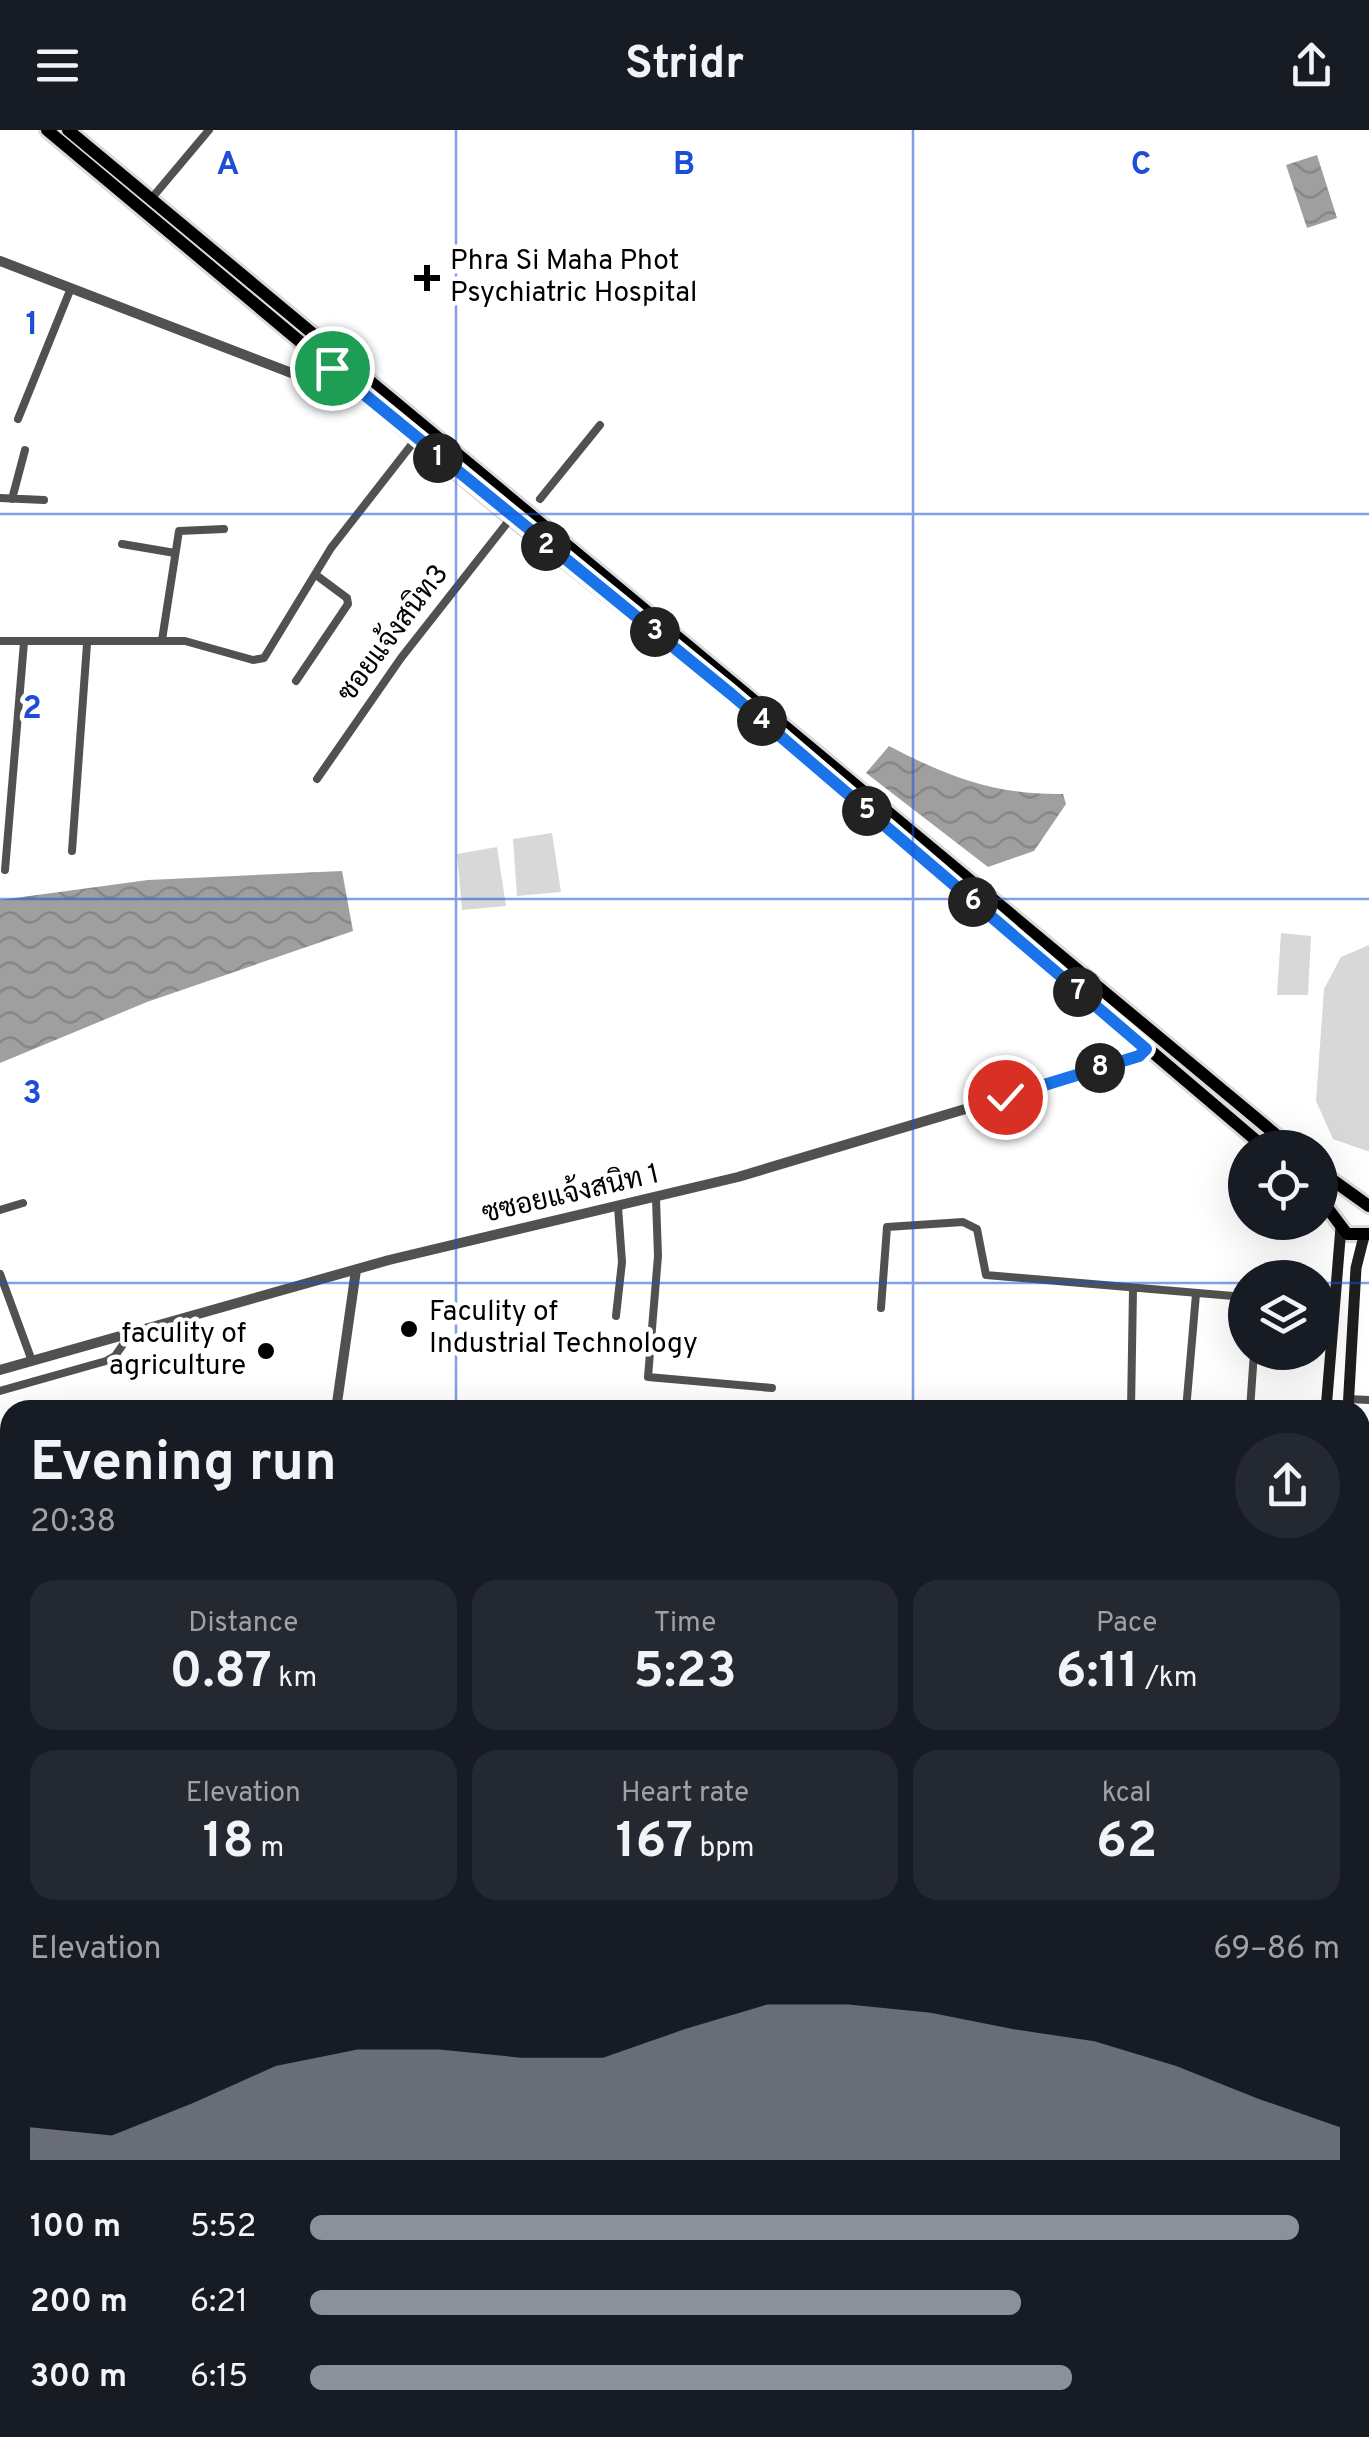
<!DOCTYPE html>
<html lang="en">
<head>
<meta charset="utf-8">
<style>
  body { margin:0; font-family:Overpass,Sarabun,sans-serif; background:#242831; color:#f1f3f6; height:100vh; display:flex; flex-direction:column; font-size:38px; white-space:nowrap }
  * { box-sizing:border-box; margin:0 }
  p { font-size:32px; color:#9ea1a6 }
  .icon { flex:none; width:55px; height:55px; fill:none; stroke:currentColor; stroke-width:2; stroke-linecap:round; stroke-linejoin:round }
  .map { position:relative; flex:1; overflow:hidden }
  .sheet { position:absolute; left:0px; top:1270px; width:1370px; height:1038px; display:flex; flex-direction:column; background:#171b24; border-radius:30px 30px 0 0; box-shadow:0 10px 40px #0002 }
  .sheet>* { flex:none }
  .buttons { position:absolute; left:1228px; top:1000px; display:grid; gap:20px }
  .buttons a { display:grid; place-items:center; width:110px; height:110px; border-radius:50%; background:#171b24; box-shadow:0 10px 40px #0002; font-size:50px }
  .pin { position:absolute; display:grid; place-items:center; width:85px; height:85px; color:#fff; margin:-42px; border:5px solid #fff; border-radius:50%; box-shadow:0 2px 10px #0007 }
  .km { position:absolute; width:50px; height:50px; margin:-25px; border-radius:50%; background:#222; color:#fff; font-size:28px; line-height:50px; text-align:center }
  .round { display:grid; place-items:center; flex:none; width:105px; height:105px; border-radius:52px; background:#242831 }
  .headline { display:flex; align-items:center; justify-content:space-between; height:170px; padding:0 30px }
  h1 { font-size:55px; font-weight:700; line-height:75px }
  .metrics { display:grid; grid-template-columns:repeat(3,1fr); gap:15px; height:170px; padding:10px 30px }
  .metrics div { display:grid; align-content:center; border-radius:25px; background:#242831; text-align:center }
  .metrics b { font-size:50px; font-weight:700 }
  .metrics small { font-size:28px; font-weight:400 }
  .metrics p { font-size:28px }
  .chart { height:280px; padding:20px 30px }
  .chart p { display:flex; justify-content:space-between }
  .chart svg { width:100%; height:180px; margin-top:10px; fill:#8c9099; opacity:.7 }
  ul { padding:0 30px; list-style:none; font-size:32px }
  li { display:grid; grid-template-columns:160px 120px 1fr; align-items:center; height:75px }
  li i { height:25px; border-radius:12px; background:#8c9099 }
  header { display:flex; justify-content:space-between; align-items:center; height:130px; padding:0 30px; background:#171b24; font-size:45px; font-weight:700 }
  .map>svg:first-child { display:block }
  .green { fill:#d8d8d8 }
  .water { fill:url(#water-waves) }
  .lines { fill:none; stroke-linecap:round; stroke-linejoin:round }
  .primary-casing { stroke:#dbdbdb; stroke-width:18 }
  .minor { stroke:#515151; stroke-width:8 }
  .tertiary { stroke:#515151; stroke-width:10 }
  .secondary { stroke:#1e1e1e; stroke-width:11 }
  .primary { stroke:#000; stroke-width:12 }
  .route-casing { stroke:#fff; stroke-width:20 }
  .route { stroke:#1a73e8; stroke-width:12 }
  .grid { fill:none; stroke:#1d4ed8; stroke-width:2.5; stroke-opacity:0.55 }
  .poi-dot { fill:#000; stroke:#fff; stroke-width:4 }
  .labels { text-anchor:middle; dominant-baseline:central; stroke-width:9; stroke-linejoin:round; paint-order:stroke }
  .poi-label { font-size:28px; fill:#000; stroke:#fff; text-anchor:start }
  .street-label { font-size:28px; fill:#000; stroke:#fff }
  .grid-label { font-size:32px; text-anchor:middle; font-weight:bold; fill:#1d4ed8; stroke:#fff; stroke-width:9; stroke-linejoin:round; paint-order:stroke }
</style>
</head>
<body>
<header><svg class="icon" aria-label="menu" viewBox="0 0 24 24"><path d="M4 6h16M4 12h16M4 18h16"/></svg>Stridr<svg class="icon" aria-label="share" viewBox="0 0 24 24"><path d="M12 15V3M7 8l5-5 5 5M5 13v7h14v-7"/></svg></header>
<div class="map">
<svg width="1369" height="2307" viewBox="0 0 1369 2307">
  <defs>
    <pattern id="water-waves" width="16" height="10" patternUnits="userSpaceOnUse" patternTransform="scale(2.5)"><rect width="16" height="10" fill="#9f9f9f"/><path d="M0 5q4-4 8 0t8 0" fill="none" stroke="#878787"/></pattern>
  </defs>
  <rect width="100%" height="100%" fill="#fff"/>
  <path class="green" d="M552,703L561,762L517,766L513,709Z
    M497,717L506,776L462,780L457,724Z
    M1281,803L1311,806L1308,865H1277Z
    M1369,815V1021H1367L1333,1009L1316,971L1324,859L1341,827Z"/>
  <path class="water" d="M1317,25L1337,88L1307,98L1286,35Z
    M889,616C948,647 996,665 1063,664L1066,674L1034,721L988,737L866,643Z
    M342,741L353,801L147,872L0,933V770L148,750Z"/>
  <g class="lines">
    <g class="primary-casing">
      <path id="primary" d="M47,0L511,388L724,558
        M68,0L1292,1018
        M762,590L1265,1018
        M1320,1041L1369,1076
        M1320,1068L1347,1104H1369"/>
    </g>
    <path class="minor" d="M151,69L209,0
      M18,289L71,158
      M0,368L44,370
      M12,369L25,320
      M540,369L600,295
      M122,414L175,423
      M162,510L179,401L224,399
      M0,511H185L253,530L264,528L331,418L416,309
      M296,551L348,474L347,468L316,445
      M317,649L401,528L511,388
      M72,721L87,514
      M5,740L24,512
      M656,1069L658,1126L648,1247L772,1258
      M0,1080L23,1073
      M0,1144L32,1231
      M1320,1171H1332
      M881,1178L887,1097L963,1092L977,1099L986,1145L1245,1167
      M616,1186L622,1132L618,1077
      M0,1261L106,1231L115,1226L131,1203
      M1348,1269L1369,1270
      M1131,1280L1133,1159
      M1186,1280L1196,1164
      M1250,1280L1254,1222
      M1360,1417L1369,1418
      M0,1520V1526
      M0,1824L10,1826
      M1360,1915L1369,1916
      M1360,2225L1369,2226
      M135,2298L136,2307
      M197,2298L198,2307
      M84,2307L112,2298
      M326,2307L331,2298
      M592,2307L595,2298
      M669,2307L671,2298
      M941,2307L943,2298
      M1032,2307L1033,2298"/>
    <path class="tertiary" d="M0,131L328,257L346,250
      M0,1240L389,1130L738,1047L1139,927L1146,919
      M336,1280L356,1140
      M1360,1811L1369,1812
      M1360,2143H1369
      M488,2307L490,2298"/>
    <path class="secondary" d="M1326,1280L1341,1097
      M1348,1280L1356,1138L1364,1106
      M0,2164L10,2166
      M807,2298L864,2307
      M1267,2307L1268,2298"/>
    <use href="#primary" class="primary"/>
  </g>
  <g class="lines">
    <g class="route-casing">
      <path id="route" d="M332,238L731,564L1146,919L1139,926L1005,967"/>
    </g>
    <use href="#route" class="route"/>
  </g>
  <path class="grid" d="M456,0V1280M913,0V1280M0,384H1369M0,769H1369M0,1153H1245M1320,1153H1369M0,1538H10M1360,1538H1369M0,1922H10M1360,1922H1369M456,2298V2307M913,2298V2307"/>
  <g class="poi-dot">
    <path d="M422 133h10v10h10v10h-10v10h-10v-10h-10v-10h10z"/>
    <circle cx="409" cy="1199" r="10"/>
    <circle cx="266" cy="1221" r="10"/>
  </g>
  <g class="labels">
    <g class="poi-label">
      <text x="450" y="132">Phra Si Maha Phot<tspan x="450" dy="32">Psychiatric Hospital</tspan></text>
      <text x="429" y="1183">Faculity of<tspan x="429" dy="32">Industrial Technology</tspan></text>
      <text x="246" y="1205" text-anchor="end">faculity of<tspan x="246" dy="32">agriculture</tspan></text>
    </g>
    <g class="street-label">
      <text transform="translate(394 504) rotate(-53)">ซอยแจ้งสนิท3</text>
      <text transform="translate(571 1065) rotate(-13)">ซซอยแจ้งสนิท 1</text>
    </g>
  </g>
  <g class="grid-label">
    <text x="228" y="44">A</text>
    <text x="684" y="44">B</text>
    <text x="1141" y="44">C</text>
    <text x="32" y="204">1</text>
    <text x="32" y="588">2</text>
    <text x="32" y="973">3</text>
  </g>
</svg>
<div class="buttons">
<a><svg class="icon" aria-label="locate" viewBox="0 0 24 24"><circle cx="12" cy="12" r="6"/><path d="M12 2v4M12 18v4M2 12h4M18 12h4"/></svg></a>
<a><svg class="icon" aria-label="layers" viewBox="0 0 24 24"><path d="M12 4l9 5-9 5-9-5zM3 14l9 5 9-5"/></svg></a>
</div>
<div class="pin" style="left:332px;top:238px;background:#1e9e55"><svg class="icon" aria-label="arrive" viewBox="0 0 24 24"><path d="M6 21V4h12l-3 4 3 4H6"/></svg></div>
<div class="pin" style="left:1005px;top:967px;background:#d93025"><svg class="icon" aria-label="check" viewBox="0 0 24 24"><path d="M5 12l5 5 9-10"/></svg></div>
<b class="km" style="left:438px;top:328px">1</b>
<b class="km" style="left:546px;top:416px">2</b>
<b class="km" style="left:655px;top:502px">3</b>
<b class="km" style="left:762px;top:591px">4</b>
<b class="km" style="left:867px;top:681px">5</b>
<b class="km" style="left:973px;top:772px">6</b>
<b class="km" style="left:1078px;top:862px">7</b>
<b class="km" style="left:1100px;top:938px">8</b>
<section class="sheet">
<div class="headline"><div><h1>Evening run</h1><p>20:38</p></div><a class="round"><svg class="icon" aria-label="share" viewBox="0 0 24 24"><path d="M12 15V3M7 8l5-5 5 5M5 13v7h14v-7"/></svg></a></div>
<div class="metrics">
<div><p>Distance</p><b>0.87<small> km</small></b></div>
<div><p>Time</p><b>5:23</b></div>
<div><p>Pace</p><b>6:11<small> /km</small></b></div>
</div>
<div class="metrics">
<div><p>Elevation</p><b>18<small> m</small></b></div>
<div><p>Heart rate</p><b>167<small> bpm</small></b></div>
<div><p>kcal</p><b>62</b></div>
</div>
<div class="chart"><p><span>Elevation</span>69–86 m</p>
<svg viewBox="0 0 160 44" preserveAspectRatio="none"><path d="M0 44V36L10 38L20 30L30 21L40 17L50 17L60 19L70 19L80 12L90 6L100 6L110 8L120 12L130 15L140 21L150 29L160 36V44z"/></svg>
</div>
<ul>
<li><b>100 m</b>5:52<i style="width:96%"></i></li>
<li><b>200 m</b>6:21<i style="width:69%"></i></li>
<li><b>300 m</b>6:15<i style="width:74%"></i></li>
</ul>
</section>
</div>
</body>
</html>
